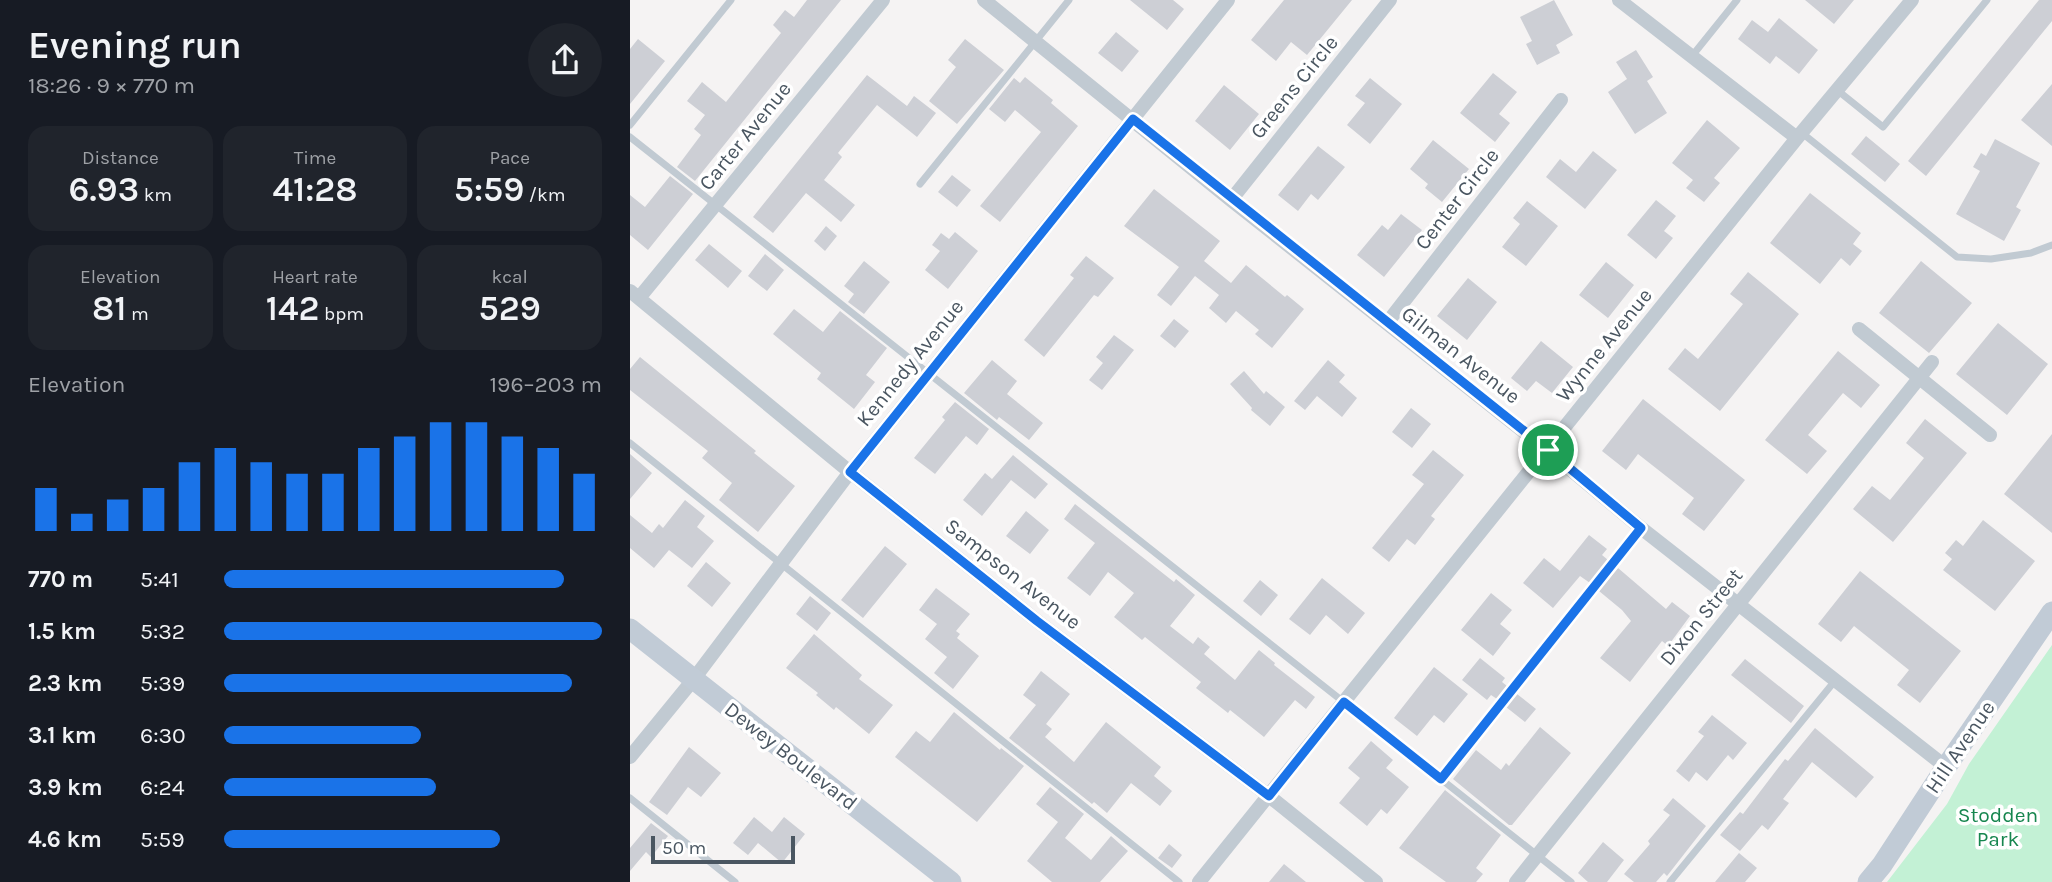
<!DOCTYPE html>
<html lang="en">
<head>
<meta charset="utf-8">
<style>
  body { margin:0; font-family:Karla,sans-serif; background:#20242c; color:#f1f3f6; height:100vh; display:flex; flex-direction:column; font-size:26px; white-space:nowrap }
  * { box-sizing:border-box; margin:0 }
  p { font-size:23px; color:#9ea1a6 }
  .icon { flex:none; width:38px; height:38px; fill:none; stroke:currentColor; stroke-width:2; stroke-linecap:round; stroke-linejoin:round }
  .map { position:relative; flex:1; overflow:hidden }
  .drawer { display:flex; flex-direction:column; background:#171b24; width:630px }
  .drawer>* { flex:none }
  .scale { position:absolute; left:21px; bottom:18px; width:144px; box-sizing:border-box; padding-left:7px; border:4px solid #4a5661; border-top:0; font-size:19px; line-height:24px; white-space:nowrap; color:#4a5661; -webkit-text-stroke:5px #fff; paint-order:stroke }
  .pin { position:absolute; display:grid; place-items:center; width:60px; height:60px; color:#fff; margin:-30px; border:4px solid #fff; border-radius:50%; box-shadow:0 2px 7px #0007 }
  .round { display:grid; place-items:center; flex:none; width:74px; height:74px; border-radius:37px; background:#20242c }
  .headline { display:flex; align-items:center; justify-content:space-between; height:119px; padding:0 28px }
  h1 { font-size:38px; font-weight:600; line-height:52px }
  .figures { display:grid; grid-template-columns:repeat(3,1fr); gap:10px; height:119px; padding:7px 28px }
  .figures div { display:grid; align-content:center; border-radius:18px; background:#20242c; text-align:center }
  .figures b { font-size:35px; font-weight:600 }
  .figures small { font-size:19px; font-weight:400 }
  .figures p { font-size:19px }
  .chart { height:196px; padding:14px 28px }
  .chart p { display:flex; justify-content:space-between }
  .chart svg { width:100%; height:126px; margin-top:7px; stroke:#1a73e8; stroke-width:6 }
  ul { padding:0 28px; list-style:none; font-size:23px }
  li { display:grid; grid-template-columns:112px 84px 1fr; align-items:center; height:52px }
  li i { height:18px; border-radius:9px; background:#1a73e8 }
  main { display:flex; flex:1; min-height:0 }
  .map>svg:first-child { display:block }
  .green { fill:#c3f1d5 }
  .building { fill:#cdcfd5 }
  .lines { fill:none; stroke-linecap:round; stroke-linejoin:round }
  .lane { stroke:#c1cad2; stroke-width:7 }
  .street { stroke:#c1cad2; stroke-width:14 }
  .secondary { stroke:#c1cbd6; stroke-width:21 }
  .route-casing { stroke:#fff; stroke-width:14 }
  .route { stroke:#1a73e8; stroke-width:9 }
  .labels { text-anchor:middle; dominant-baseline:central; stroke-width:7; stroke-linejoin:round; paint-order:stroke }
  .street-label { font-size:21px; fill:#4a5661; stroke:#fff }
  .park-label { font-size:21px; fill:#17864f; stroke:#fff }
</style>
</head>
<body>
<main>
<section class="drawer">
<div class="headline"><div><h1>Evening run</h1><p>18:26 · 9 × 770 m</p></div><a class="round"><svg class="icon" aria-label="share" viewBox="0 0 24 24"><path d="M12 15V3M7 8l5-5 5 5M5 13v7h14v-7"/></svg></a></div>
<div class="figures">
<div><p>Distance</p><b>6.93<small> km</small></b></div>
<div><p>Time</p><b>41:28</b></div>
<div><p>Pace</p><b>5:59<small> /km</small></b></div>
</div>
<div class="figures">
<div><p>Elevation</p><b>81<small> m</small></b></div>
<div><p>Heart rate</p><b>142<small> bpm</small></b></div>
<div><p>kcal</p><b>529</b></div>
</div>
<div class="chart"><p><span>Elevation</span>196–203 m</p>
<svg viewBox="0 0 160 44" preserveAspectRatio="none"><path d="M5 44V29M15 44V38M25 44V33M35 44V29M45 44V20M55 44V15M65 44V20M75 44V24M85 44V24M95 44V15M105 44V11M115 44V6M125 44V6M135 44V11M145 44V15M155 44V24"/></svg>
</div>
<ul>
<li><b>770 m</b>5:41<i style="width:90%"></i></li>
<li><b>1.5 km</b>5:32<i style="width:100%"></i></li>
<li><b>2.3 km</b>5:39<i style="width:92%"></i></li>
<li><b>3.1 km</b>6:30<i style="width:52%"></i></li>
<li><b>3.9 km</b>6:24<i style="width:56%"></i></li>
<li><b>4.6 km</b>5:59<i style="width:73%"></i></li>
</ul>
</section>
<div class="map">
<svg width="1422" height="882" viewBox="0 0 1422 882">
  <rect width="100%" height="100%" fill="#f5f3f3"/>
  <path class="green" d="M1422,645V882H1257L1317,804L1339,764Z"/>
  <path class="building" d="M177,0H211L65,181L47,167L71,135L64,129L75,115L57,101L72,82L96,102L151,33L143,25L155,10L164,17Z
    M500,0H543L554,9L537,30Z
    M654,0H722L677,55L661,42L646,61L621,40Z
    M924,0L943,35L926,45L930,53L907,65L896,44L902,41L890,17Z
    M1175,0H1224L1204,24Z
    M1409,0H1422V21L1296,176L1278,161Z
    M1149,18L1188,50L1169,74L1146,56L1140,64L1108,39L1122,20L1138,32Z
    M486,32L509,51L492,72L468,53Z
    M8,39L35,61L0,104V49Z
    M335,39L374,70L327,124L299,101L326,67L318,60Z
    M1006,50L1023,77L1017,81L1037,113L1005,134L978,92L997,79L986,62Z
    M863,73L887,92L869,114L880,123L865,142L830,113Z
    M237,75L277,106L284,96L306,113L287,137L247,105L208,153L212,157L194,180L225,205L211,222L176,193L143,233L123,217Z
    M395,77L423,100L421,103L448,126L370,222L350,206L411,132L385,110L375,122L359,109L384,78L390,83Z
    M740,78L772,104L740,144L717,125L735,103L725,96Z
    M1422,84V146L1391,120Z
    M594,85L629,114L600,150L565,121Z
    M1077,120L1110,148L1084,178L1090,183L1074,202L1056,188L1063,180L1042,163Z
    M1236,136L1270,164L1255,182L1221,154Z
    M1365,139L1410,163L1386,207L1391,210L1374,241L1326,214L1350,171L1343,167L1351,153L1356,156Z
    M803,140L839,169L812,202L795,188L798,184L780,169Z
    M688,146L715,167L688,200L681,194L668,211L648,195Z
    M963,151L987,170L955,209L916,177L930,159L946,172Z
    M322,175L341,190L327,207L308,192Z
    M40,176L63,194L18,250L0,235V195L15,207Z
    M524,189L590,241L574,261L601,283L616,265L655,297L657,295L674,309L642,348L625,334L629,330L606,311L596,323L579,308L589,295L565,276L541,306L527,295L549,267L494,226Z
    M1180,193L1231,233L1223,244L1232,251L1220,266L1211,258L1190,284L1140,243Z
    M1026,200L1046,216L1034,231L1043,238L1026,259L997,235Z
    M897,201L928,226L896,266L872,247L890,224L883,218Z
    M771,214L792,230L754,277L727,255L752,225L758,230Z
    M196,226L207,236L195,251L184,241Z
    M325,232L348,251L318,289L295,270L310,251L302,245L311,233L319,239Z
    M79,244L112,271L98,288L65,260Z
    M135,254L154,270L137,291L118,276Z
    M456,256L484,278L468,297L464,295L414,357L394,340L444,278L440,275Z
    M234,261L260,282L234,314L218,302L224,294L214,286Z
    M1291,261L1342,303L1299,353L1249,313Z
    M976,262L1004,285L978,318L949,295Z
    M1118,272L1169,314L1090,411L1038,369L1055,348L1068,359L1113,304L1100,294Z
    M838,278L867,302L837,340L807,316Z
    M164,309L193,332L210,311L257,348L236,375L245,382L224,409L187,379L191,373L143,334Z
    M544,319L559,331L545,348L530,336Z
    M1368,323L1418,364L1377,415L1326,374Z
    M484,335L504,350L472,390L459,380L473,363L466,357Z
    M911,341L943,367L922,393L906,381L897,391L881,378Z
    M1208,351L1250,385L1231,408L1213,393L1178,435L1197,451L1177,474L1135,440Z
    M10,357L126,451L124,453L165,486L128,532L89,500L102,483L72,458L78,451L0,390V369Z
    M362,360L387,381L377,394L413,423L399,440L369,417L367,420L334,393Z
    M698,360L715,375L709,382L727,398L712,417L687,396L675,410L664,401Z
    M614,371L634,394L636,391L655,407L640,426L621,410L622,408L600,384Z
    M1013,399L1115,480L1074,531L1052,514L1064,498L1008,454L996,470L972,451Z
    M325,402L359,429L347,445L336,436L305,474L284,458L315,420L312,417Z
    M781,408L801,424L782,448L762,432Z
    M1295,419L1337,453L1263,542L1223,509L1242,486L1260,500L1294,458L1276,443Z
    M1422,434V533L1374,494Z
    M803,450L834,475L801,516L805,519L785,545L777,539L759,562L742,548L794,484L782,475Z
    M0,454L22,473L0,499Z
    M383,455L418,484L405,499L381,480L352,516L333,500L355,473L362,479Z
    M55,500L75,516L67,527L84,541L62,568L39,550L24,568L0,548V515L22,533L29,524L33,528Z
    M445,504L544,582L546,579L565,595L540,626L563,644L568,637L580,647L574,654L605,680L629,650L645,663L644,665L685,697L676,709L665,700L634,737L600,710L598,713L566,688L571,682L515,637L512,640L484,617L504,593L478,572L460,596L437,578L465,543L434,519Z
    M396,511L419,530L400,554L376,536Z
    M1353,520L1405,561L1365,611L1313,570L1322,559L1315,553L1326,540L1333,546Z
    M959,535L977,549L972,555L978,560L960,583L950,576L923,608L893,583L914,558L930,571Z
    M255,546L277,564L233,618L211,600Z
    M76,562L101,583L82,607L57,586Z
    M988,568L1036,609L1042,602L1060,616L1038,646L1032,641L1000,682L970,658L1001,621L992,610L969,591Z
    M1230,571L1331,651L1290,703L1267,685L1279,670L1224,626L1211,642L1188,624Z
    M692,578L735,613L718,634L696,615L680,635L659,619Z
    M630,580L648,595L631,616L613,601Z
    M306,588L340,614L326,631L330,634L327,638L349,656L323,689L304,673L317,657L295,639L307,624L289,610Z
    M861,593L882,610L870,624L881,633L863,656L831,630Z
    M180,596L201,613L187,631L166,614Z
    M184,634L232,675L229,679L263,705L239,734L206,707L204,710L186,695L188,693L156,668Z
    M850,658L875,678L872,682L877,686L867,699L861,695L857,700L832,680Z
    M1115,659L1174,706L1161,723L1101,675Z
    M804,667L838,694L814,723L804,715L787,736L764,718Z
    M411,671L440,694L416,724L422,729L415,737L444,762L476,722L531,767L524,776L542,791L530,806L501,783L477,813L464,802L462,804L379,738L406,705L393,695Z
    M887,694L906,709L895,722L876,707Z
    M324,712L370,750L371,748L394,766L347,822L265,757L286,731L300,742Z
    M1082,715L1117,743L1103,760L1098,755L1077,781L1066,772L1059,782L1046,771L1074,736L1068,732Z
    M910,727L941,753L882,825H879L823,779L846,750L871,770L876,763L879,766Z
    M1185,728L1244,777L1226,798L1182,762L1153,799L1159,803L1138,830L1132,825L1110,851L1090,835L1110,812L1113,814L1155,759L1158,761Z
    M741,741L763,760L756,768L779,787L757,814L751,809L737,826L709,803L730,778L718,768Z
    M59,747L91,773L71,797L58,787L37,815L19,802Z
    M420,787L454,814L435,838L461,860L481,836L498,851L470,882H422L397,861L428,822L406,804Z
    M815,790L871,835L846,868L853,874L846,882H816L769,848Z
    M1043,798L1076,826L1037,876L1034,873L1026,882H1004L994,874L1020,844L1018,841L1040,815L1033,810Z
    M124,817L142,832L154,817L175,834L152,863L128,843L118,855L103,843Z
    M21,823L38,836L21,857L16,852L0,871V848Z
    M973,842L994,860L977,882H958L948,873Z
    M539,844L552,855L542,868L528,858Z
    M1109,853L1127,868L1115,882H1085Z
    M654,864L676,882H639Z"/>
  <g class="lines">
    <path class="lane" d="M1062,56L1107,0
      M1207,90L1253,127L1357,0
      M0,125L101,0
      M1172,133L1327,257L1361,259L1401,253L1422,245
      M0,137L941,882
      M290,184L439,0
      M0,443L549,882
      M811,779L1011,529
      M0,798L105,882
      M1040,882L1204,682"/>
    <path class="street" d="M354,0L601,200L917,450L1011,528L1316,767
      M989,0L1167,138
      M601,200L760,0
      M0,291L220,472L407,621L639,796L746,882
      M9,298L253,0
      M757,323L931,100
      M1229,329L1360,435
      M0,757L63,680L220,472L598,0
      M569,882L1167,138L1282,0
      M886,882L1302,362"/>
    <path class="secondary" d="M0,629L321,882
      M1238,882L1252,865L1316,767L1422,612"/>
  </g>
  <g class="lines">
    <g class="route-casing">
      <path id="route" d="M503,119L918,450L1011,528L811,779L714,702L639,796L407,621L220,472Z"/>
    </g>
    <use href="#route" class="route"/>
  </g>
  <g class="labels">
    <g class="street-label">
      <text transform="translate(664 87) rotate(-51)">Greens Circle</text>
      <text transform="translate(115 136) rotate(-51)">Carter Avenue</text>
      <text transform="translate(827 199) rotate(-52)">Center Circle</text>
      <text transform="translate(974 345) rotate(-51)">Wynne Avenue</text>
      <text transform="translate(831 355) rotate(38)">Gilman Avenue</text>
      <text transform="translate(280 363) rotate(-51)">Kennedy Avenue</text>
      <text transform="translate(383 574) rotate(38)">Sampson Avenue</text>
      <text transform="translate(1071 617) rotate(-51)">Dixon Street</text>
      <text transform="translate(1330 747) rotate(-56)">Hill Avenue</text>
      <text transform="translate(161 756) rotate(38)">Dewey Boulevard</text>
    </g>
    <g class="park-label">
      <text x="1368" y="815">Stodden<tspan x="1368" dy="24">Park</tspan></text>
    </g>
  </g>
</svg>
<div class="scale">50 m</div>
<div class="pin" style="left:918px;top:450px;background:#1e9e55"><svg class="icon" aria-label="arrive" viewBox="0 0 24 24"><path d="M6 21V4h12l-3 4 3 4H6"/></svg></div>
</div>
</main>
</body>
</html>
